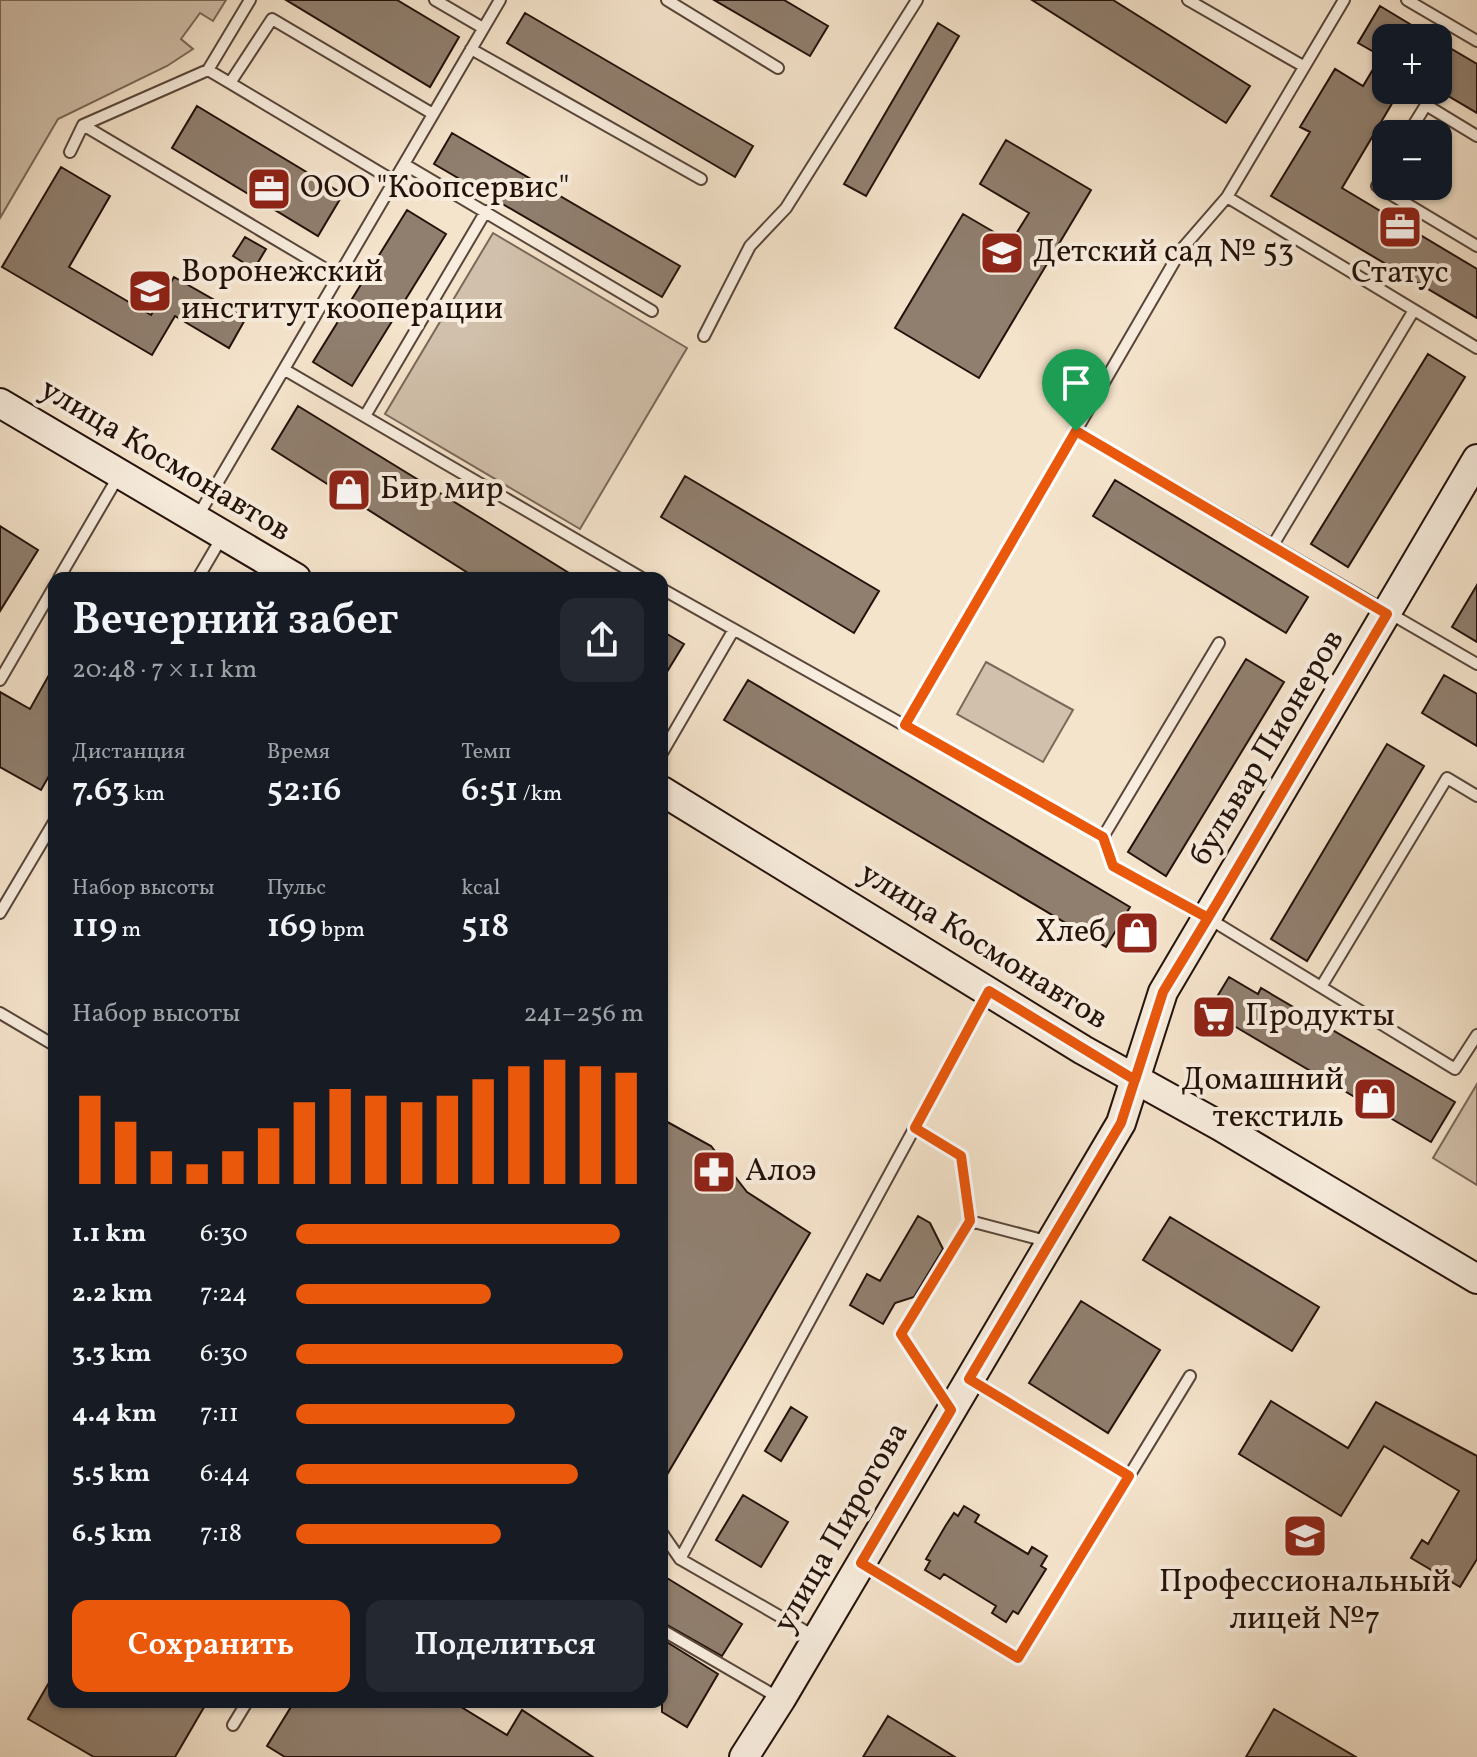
<!DOCTYPE html>
<html lang="ru">
<head>
<meta charset="utf-8">
<style>
  body { margin:0; font-family:Vollkorn,serif; background:#242831; color:#f1f3f6; height:100vh; display:flex; flex-direction:column; font-size:30px; white-space:nowrap }
  * { box-sizing:border-box; margin:0 }
  p { font-size:26px; color:#9ea1a6 }
  .icon { flex:none; width:44px; height:44px; fill:none; stroke:currentColor; stroke-width:2; stroke-linecap:round; stroke-linejoin:round }
  .map { position:relative; flex:1; overflow:hidden }
  .details { position:absolute; left:48px; top:572px; width:620px; height:1136px; display:flex; flex-direction:column; background:#171b24; border-radius:16px; box-shadow:0 2px 6px #0004 }
  .details>* { flex:none }
  .fabs { position:absolute; left:1372px; top:24px; display:grid; gap:16px }
  .fabs a { display:grid; place-items:center; width:80px; height:80px; border-radius:16px; background:#171b24; box-shadow:0 2px 6px #0004; font-size:40px }
  .pin { position:absolute; display:grid; place-items:center; width:68px; height:68px; color:#fff; margin:-82px -34px; border-radius:50% 50% 50% 0; rotate:-45deg; box-shadow:0 0 8px #0007 }
  .pin .icon { rotate:45deg }
  .round { display:grid; place-items:center; flex:none; width:84px; height:84px; border-radius:16px; background:#242831 }
  .overview { display:flex; align-items:center; justify-content:space-between; height:136px; padding:0 24px }
  h1 { font-size:44px; font-weight:600; line-height:60px }
  .metrics { display:grid; grid-template-columns:repeat(3,1fr); gap:12px; height:136px; padding:8px 24px }
  .metrics div { display:grid; align-content:center }
  .metrics b { font-size:34px; font-weight:600 }
  .metrics small { font-size:22px; font-weight:400 }
  .metrics p { font-size:22px }
  .chart { height:224px; padding:16px 24px }
  .chart p { display:flex; justify-content:space-between }
  .chart svg { width:100%; height:144px; margin-top:8px; stroke:#ea580c; stroke-width:6 }
  .cta { display:flex; gap:16px; margin-top:auto; padding:16px 24px }
  .cta a { flex:1; height:92px; border-radius:16px; background:#ea580c; color:#fff; font-size:32px; font-weight:600; line-height:92px; text-align:center }
  .cta a+a { background:#242831; color:#f1f3f6 }
  ul { padding:0 24px; list-style:none; font-size:26px }
  li { display:grid; grid-template-columns:128px 96px 1fr; align-items:center; height:60px }
  li i { height:20px; border-radius:10px; background:#ea580c }
  .map>svg:first-child { display:block }
  .green { fill:#d1c0ab; stroke:#7a685a; stroke-width:2 }
  .building { fill:#907f6f; stroke:#23110a; stroke-width:2 }
  .lines { fill:none; stroke-linecap:round; stroke-linejoin:round }
  .lane-casing { stroke:#58463a; stroke-width:14 }
  .secondary-casing { stroke:#23110a; stroke-width:32 }
  .lane { stroke:#f8edde; stroke-width:10 }
  .secondary { stroke:#f8edde; stroke-width:28 }
  .route-casing { stroke:#fff; stroke-width:16 }
  .route { stroke:#ea580c; stroke-width:10 }
  .labels { text-anchor:middle; dominant-baseline:central; stroke-width:8; stroke-linejoin:round; paint-order:stroke }
  .poi-label { font-size:32px; fill:#23110a; stroke:#f8edde; text-anchor:start }
  .street-label { font-size:32px; fill:#23110a; stroke:#f8edde }
</style>
</head>
<body>
<div class="map">
<svg width="1477" height="1757" viewBox="0 0 1477 1757">
  <rect width="100%" height="100%" fill="#f5e4cc"/>
  <filter id="stains"><feTurbulence type="fractalNoise" baseFrequency=".0025" numOctaves="4"/><feColorMatrix values="0 0 0 0 .2 0 0 0 0 .09 0 0 0 0 .02 0 0 0 .5 -.17"/></filter>
  <radialGradient id="worn" r=".72"><stop offset=".6" stop-color="#630" stop-opacity="0"/><stop offset="1" stop-color="#630" stop-opacity=".3"/></radialGradient>
  <path class="green" d="M0,0H226L213,21L200,13L181,39L193,49L167,66L58,119L0,218Z
    M493,233L687,348L580,529L385,414Z
    M986,662L1073,710L1043,762L957,714Z
    M1477,1084V1185L1433,1158Z"/>
  <path class="building" d="M286,0H397L459,37L430,87Z
    M714,0H784L828,26L810,56Z
    M1032,0H1113L1250,86L1226,123Z
    M1380,6L1433,38H1386V90H1400L1342,188L1477,269V318L1271,196L1310,132L1300,127L1335,69L1363,86L1381,56L1358,43Z
    M525,13L753,146L735,177L507,43Z
    M938,23L959,36L866,196L844,184Z
    M1438,41L1477,64V113L1438,90Z
    M197,106L343,194L318,236L172,148Z
    M452,133L680,266L662,297L434,164Z
    M1006,140L1091,190L979,378L895,328L963,214L1011,242L1029,213L980,184Z
    M61,167L110,196L69,267L151,315L174,277L246,318L229,348L175,316L152,355L2,267Z
    M407,210L446,234L352,386L313,362Z
    M245,237L266,249L254,269L233,256Z
    M1428,354L1465,377L1348,567L1311,544Z
    M298,406L487,522L577,578H476L272,449Z
    M685,476L879,591L854,633L661,517Z
    M1115,480L1308,597L1286,633L1093,516Z
    M0,526L38,550L0,611Z
    M1477,585V642L1452,627Z
    M662,631L684,644L662,680Z
    M1246,659L1284,682L1166,876L1128,852Z
    M54,666V767L41,790L0,767V692L30,709Z
    M1444,675L1477,694V746L1422,713Z
    M748,680L1130,907L1106,947L724,720Z
    M1387,744L1424,766L1307,961L1271,939Z
    M1229,977L1258,994L1261,988L1455,1102L1431,1142L1224,1020L1218,1029L1203,1020Z
    M662,1119L711,1146L747,1192L810,1233L662,1483Z
    M918,1216L930,1223L943,1249L914,1297L895,1303L883,1324L850,1305L867,1274L880,1281Z
    M1170,1217L1319,1307L1292,1351L1143,1260Z
    M1081,1301L1160,1350L1108,1433L1029,1383Z
    M1271,1401L1348,1448L1376,1402L1477,1456V1559L1460,1587L1411,1558L1422,1540L1428,1544L1459,1491L1384,1446L1341,1516L1239,1454Z
    M791,1407L807,1417L781,1461L765,1451Z
    M743,1495L788,1522L761,1567L716,1540Z
    M964,1506L979,1515L975,1522L1028,1554L1032,1547L1047,1556L1041,1566L1046,1569L1018,1614L1013,1611L1006,1622L992,1613L996,1606L944,1574L940,1579L925,1570L930,1561L926,1559L946,1525L954,1513L958,1516Z
    M662,1575L742,1624L722,1656L662,1622Z
    M662,1639L718,1674L687,1727L662,1712Z
    M54,1674V1702H207L175,1757H94L28,1719Z
    M294,1702H453L507,1735L522,1710L593,1757H285L267,1746Z
    M1274,1709L1356,1757H1246Z
    M888,1716L955,1757H863Z"/>
  <g class="lines">
    <g class="lane-casing">
      <path id="lane" d="M435,0L483,28
        M667,0L778,68
        M1188,0L1303,66
        M1407,0L1477,41
        M471,49L701,179
        M208,70L230,83
        M83,125L339,277
        M1408,134L1426,105L1477,136
        M70,152L83,125L208,70L250,0
        M404,164L652,311
        M1386,171L1377,186L1477,246
        M394,181L230,83L272,19L433,114
        M1227,197L1477,348
        M704,336L750,246L786,208L917,0
        M285,370L642,578
        M365,416L486,211
        M1076,431L1477,664
        M198,516L500,0
        M1273,545L1414,310
        M59,578L118,477
        M198,578L222,537
        M662,589L1103,837L1113,866L1208,918L1321,987L1447,778L1477,796
        M0,680L54,587
        M905,725L1181,250L1227,197L1344,0
        M662,753L733,631
        M1103,837L1219,643
        M0,913L54,822
        M1321,987L1455,1069L1477,1035
        M0,1013L54,1045
        M915,1128L961,1156L970,1221
        M971,1380L1129,1476
        M950,1408L901,1334L970,1221L1046,1241
        M662,1533L680,1559L814,1636
        M680,1559L988,993
        M862,1564L1018,1658L1190,1376
        M662,1630L779,1698
        M233,1725L247,1702"/>
    </g>
    <g class="secondary-casing">
      <path id="secondary" d="M0,403L296,578
        M662,791L1083,1050L1220,1126L1477,1279
        M744,1757L781,1699L1121,1123L1163,992L1477,459"/>
    </g>
    <use href="#lane" class="lane"/>
    <use href="#secondary" class="secondary"/>
  </g>
  <g class="lines">
    <g class="route-casing">
      <path id="route" d="M1076,431L905,725L1103,837L1113,866L1208,918L1163,992L1135,1080L989,991L915,1128L961,1156L970,1221L901,1334L951,1410L861,1563L1018,1658L1129,1476L969,1379L1121,1123L1163,992L1217,903L1387,614L1076,431"/>
    </g>
    <use href="#route" class="route"/>
  </g>
  <defs>
    <g id="office-square" transform="scale(2.3)"><rect x="-9" y="-9" width="18" height="18" rx="4" fill="#8f2418" stroke="#f8edde"/><path d="M-6-3h4V-5.5h4V-3h4V5H-6ZM-1-4.5V-3h2v-1.5ZM-6 0V1H6V0Z" fill="#fff"/></g>
    <g id="school-square" transform="scale(2.3)"><rect x="-9" y="-9" width="18" height="18" rx="4" fill="#8f2418" stroke="#f8edde"/><path d="M0-5L7-2L0 1L-7-2ZM-4 1L0 2.5L4 1V4Q0 6-4 4Z" fill="#fff"/></g>
    <g id="university-square" transform="scale(2.3)"><rect x="-9" y="-9" width="18" height="18" rx="4" fill="#8f2418" stroke="#f8edde"/><path d="M0-5L7-2L0 1L-7-2ZM-4 1L0 2.5L4 1V4Q0 6-4 4Z" fill="#fff"/></g>
    <g id="shop-square" transform="scale(2.3)"><rect x="-9" y="-9" width="18" height="18" rx="4" fill="#8f2418" stroke="#f8edde"/><path d="M-5-2.5h2.3a2.7 3.5 0 0 1 5.4 0H5L5.5 6h-11ZM-1.5-2.5h3a1.5 2.3 0 0 0-3 0Z" fill="#fff"/></g>
    <g id="supermarket-square" transform="scale(2.3)"><rect x="-9" y="-9" width="18" height="18" rx="4" fill="#8f2418" stroke="#f8edde"/><path d="M-6-5.5h2.5l.6 2H6L4.5 2H-2.5L-4.4-4H-6ZM-1.5 3.2a1.3 1.3 0 1 0 .1 0ZM3 3.2a1.3 1.3 0 1 0 .1 0Z" fill="#fff"/></g>
    <g id="pharmacy-square" transform="scale(2.3)"><rect x="-9" y="-9" width="18" height="18" rx="4" fill="#8f2418" stroke="#f8edde"/><path d="M-2-6h4v4h4v4h-4v4h-4v-4h-4v-4h4Z" fill="#fff"/></g>
  </defs>
  <g fill-rule="evenodd">
    <use href="#office-square" x="269" y="189"/>
    <use href="#office-square" x="1400" y="227"/>
    <use href="#school-square" x="1002" y="253"/>
    <use href="#university-square" x="150" y="291"/>
    <use href="#shop-square" x="349" y="490"/>
    <use href="#shop-square" x="1137" y="933"/>
    <use href="#supermarket-square" x="1214" y="1017"/>
    <use href="#shop-square" x="1375" y="1099"/>
    <use href="#pharmacy-square" x="714" y="1172"/>
    <use href="#university-square" x="1305" y="1536"/>
  </g>
  <g class="labels">
    <g class="poi-label">
      <text x="300" y="189">ООО "Коопсервис"</text>
      <text x="1033" y="253">Детский сад № 53</text>
      <text x="181" y="273">Воронежский<tspan x="181" dy="37">институт кооперации</tspan></text>
      <text x="1400" y="274" text-anchor="middle">Статус</text>
      <text x="380" y="490">Бир мир</text>
      <text x="1106" y="933" text-anchor="end">Хлеб</text>
      <text x="1245" y="1017">Продукты</text>
      <text x="1344" y="1081" text-anchor="end">Домашний<tspan x="1344" dy="37">текстиль</tspan></text>
      <text x="745" y="1172">Алоэ</text>
      <text x="1305" y="1583" text-anchor="middle">Профессиональный<tspan x="1305" dy="37">лицей №7</tspan></text>
    </g>
    <g class="street-label">
      <text transform="translate(165 461) rotate(31)">улица Космонавтов</text>
      <text transform="translate(1268 748) rotate(-59)">бульвар Пионеров</text>
      <text transform="translate(983 947) rotate(32)">улица Космонавтов</text>
      <text transform="translate(842 1528) rotate(-60)">улица Пирогова</text>
    </g>
  </g>
  <rect width="100%" height="100%" filter="url(#stains)"/>
  <rect width="100%" height="100%" fill="url(#worn)"/>
</svg>
<div class="fabs">
<a>+</a>
<a>−</a>
</div>
<div class="pin" style="left:1076px;top:431px;background:#1e9e55"><svg class="icon" aria-label="arrive" viewBox="0 0 24 24"><path d="M6 21V4h12l-3 4 3 4H6"/></svg></div>
<section class="details">
<div class="overview"><div><h1>Вечерний забег</h1><p>20:48 · 7 × 1.1 km</p></div><a class="round"><svg class="icon" aria-label="share" viewBox="0 0 24 24"><path d="M12 15V3M7 8l5-5 5 5M5 13v7h14v-7"/></svg></a></div>
<div class="metrics">
<div><p>Дистанция</p><b>7.63<small> km</small></b></div>
<div><p>Время</p><b>52:16</b></div>
<div><p>Темп</p><b>6:51<small> /km</small></b></div>
</div>
<div class="metrics">
<div><p>Набор высоты</p><b>119<small> m</small></b></div>
<div><p>Пульс</p><b>169<small> bpm</small></b></div>
<div><p>kcal</p><b>518</b></div>
</div>
<div class="chart"><p><span>Набор высоты</span>241–256 m</p>
<svg viewBox="0 0 160 44" preserveAspectRatio="none"><path d="M5 44V17M15 44V25M25 44V34M35 44V38M45 44V34M55 44V27M65 44V19M75 44V15M85 44V17M95 44V19M105 44V17M115 44V12M125 44V8M135 44V6M145 44V8M155 44V10"/></svg>
</div>
<ul>
<li><b>1.1 km</b>6:30<i style="width:93%"></i></li>
<li><b>2.2 km</b>7:24<i style="width:56%"></i></li>
<li><b>3.3 km</b>6:30<i style="width:94%"></i></li>
<li><b>4.4 km</b>7:11<i style="width:63%"></i></li>
<li><b>5.5 km</b>6:44<i style="width:81%"></i></li>
<li><b>6.5 km</b>7:18<i style="width:59%"></i></li>
</ul>
<div class="cta"><a>Сохранить</a><a>Поделиться</a></div>
</section>
</div>
</body>
</html>
